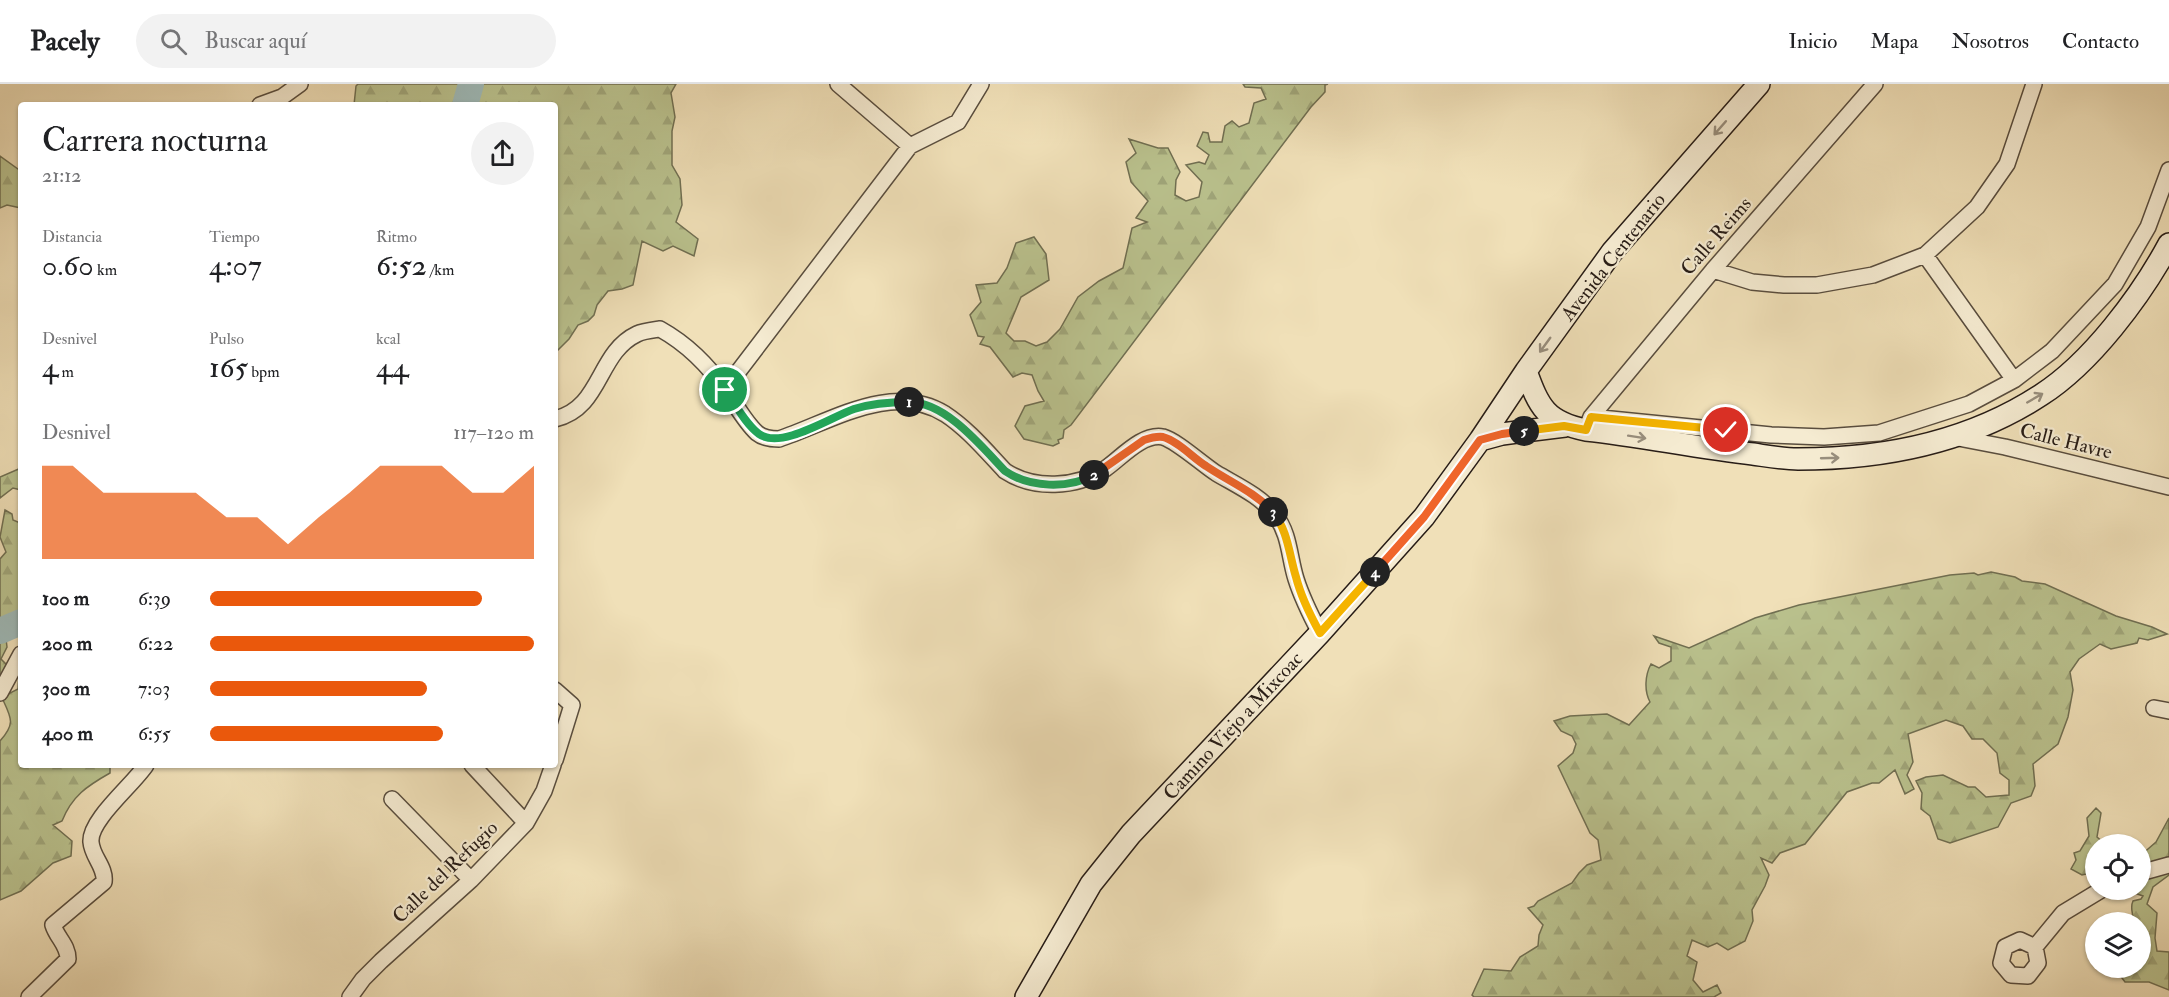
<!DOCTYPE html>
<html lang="es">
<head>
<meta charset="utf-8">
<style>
  body { margin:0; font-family:"IM FELL Double Pica",serif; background:#f2f2f2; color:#202124; height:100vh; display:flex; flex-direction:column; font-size:22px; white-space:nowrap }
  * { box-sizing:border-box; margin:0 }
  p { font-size:20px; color:#757577 }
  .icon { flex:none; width:33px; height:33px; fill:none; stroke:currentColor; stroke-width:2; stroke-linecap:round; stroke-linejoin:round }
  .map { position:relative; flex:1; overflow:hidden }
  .details { position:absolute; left:18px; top:18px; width:540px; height:666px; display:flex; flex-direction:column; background:#fff; border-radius:6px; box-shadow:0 2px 4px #0004 }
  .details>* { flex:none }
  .controls { position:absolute; left:2085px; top:750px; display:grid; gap:12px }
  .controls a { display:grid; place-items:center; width:66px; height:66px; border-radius:50%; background:#fff; box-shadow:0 2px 4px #0004; font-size:30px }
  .pin { position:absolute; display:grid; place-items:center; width:51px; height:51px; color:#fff; margin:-26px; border:3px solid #fff; border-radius:50%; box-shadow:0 2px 6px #0007 }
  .km { position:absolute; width:30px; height:30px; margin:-15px; border-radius:50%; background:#222; color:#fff; font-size:16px; line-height:30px; text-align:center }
  .round { display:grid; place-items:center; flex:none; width:63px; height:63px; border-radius:32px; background:#f2f2f2 }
  .summary { display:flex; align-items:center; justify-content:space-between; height:102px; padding:0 24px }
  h1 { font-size:33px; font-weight:600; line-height:45px }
  .metrics { display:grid; grid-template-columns:repeat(3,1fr); gap:9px; height:102px; padding:6px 24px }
  .metrics div { display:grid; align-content:center }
  .metrics b { font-size:30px; font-weight:600 }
  .metrics small { font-size:16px; font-weight:400 }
  .metrics p { font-size:16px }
  .chart { height:168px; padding:12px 24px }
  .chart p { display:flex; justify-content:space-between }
  .chart svg { width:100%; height:108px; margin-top:6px; fill:#ea580c; opacity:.7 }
  ul { padding:0 24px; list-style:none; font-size:20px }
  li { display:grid; grid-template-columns:96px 72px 1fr; align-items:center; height:45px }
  li i { height:15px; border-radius:8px; background:#ea580c }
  header { display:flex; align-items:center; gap:36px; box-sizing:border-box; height:84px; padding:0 30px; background:#fff; border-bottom:2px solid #e0e0e0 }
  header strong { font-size:28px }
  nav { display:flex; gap:33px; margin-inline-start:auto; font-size:21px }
  .search { width:420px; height:54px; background:#f2f2f2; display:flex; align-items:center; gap:15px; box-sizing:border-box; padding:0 21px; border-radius:33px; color:#757577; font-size:22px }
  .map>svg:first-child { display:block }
  .forest { fill:url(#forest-firs); stroke:#706f52; stroke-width:1.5 }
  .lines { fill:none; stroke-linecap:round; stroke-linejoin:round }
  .river { stroke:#9ebab9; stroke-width:26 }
  .street-casing { stroke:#594d3e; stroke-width:18 }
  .secondary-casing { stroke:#271c16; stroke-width:24 }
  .street { stroke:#f5ebd1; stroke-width:15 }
  .secondary { stroke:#f5ebd1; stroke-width:21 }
  .oneway { stroke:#988e7d }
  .split-1-casing { stroke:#fff; stroke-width:12 }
  .split-2-casing { stroke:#fff; stroke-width:12 }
  .split-3-casing { stroke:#fff; stroke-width:12 }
  .split-4-casing { stroke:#fff; stroke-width:12 }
  .split-5-casing { stroke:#fff; stroke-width:12 }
  .split-6-casing { stroke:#fff; stroke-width:12 }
  .split-1 { stroke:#22a559; stroke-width:8 }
  .split-2 { stroke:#22a559; stroke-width:8 }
  .split-3 { stroke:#f0652b; stroke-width:8 }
  .split-4 { stroke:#f5b400; stroke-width:8 }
  .split-5 { stroke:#f0652b; stroke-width:8 }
  .split-6 { stroke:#f5b400; stroke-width:8 }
  .labels { text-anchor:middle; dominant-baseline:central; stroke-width:4.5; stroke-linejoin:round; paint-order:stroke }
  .street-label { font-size:20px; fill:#271c16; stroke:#f5ebd1 }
</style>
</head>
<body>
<header>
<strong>Pacely</strong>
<div class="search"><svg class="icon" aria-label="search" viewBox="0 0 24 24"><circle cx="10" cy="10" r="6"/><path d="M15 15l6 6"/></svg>Buscar aquí</div>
<nav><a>Inicio</a><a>Mapa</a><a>Nosotros</a><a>Contacto</a></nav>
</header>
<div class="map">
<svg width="2169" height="913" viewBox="0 0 2169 913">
  <defs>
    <pattern id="forest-firs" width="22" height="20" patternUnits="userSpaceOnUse" patternTransform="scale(1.5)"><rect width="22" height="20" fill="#bac28e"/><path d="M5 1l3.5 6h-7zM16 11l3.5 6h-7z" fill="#a0a67a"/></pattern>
  </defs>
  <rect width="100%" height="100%" fill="#f0e0b8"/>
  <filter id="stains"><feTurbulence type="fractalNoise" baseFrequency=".00333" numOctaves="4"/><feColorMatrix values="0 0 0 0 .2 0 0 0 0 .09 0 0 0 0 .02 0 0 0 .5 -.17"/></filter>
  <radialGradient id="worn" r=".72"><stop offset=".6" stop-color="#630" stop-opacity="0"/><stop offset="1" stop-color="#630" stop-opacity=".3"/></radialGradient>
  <path class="forest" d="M358,0H676L671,9L675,33L672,47V81L680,95L682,121L676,138L698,155L694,172L673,162L663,167L642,157L633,201L622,205L608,207L597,221L594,231L588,237L578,241L569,255L555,269V21H354L356,2Z
    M1243,0H1328L1325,1V8L1311,23L1071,341L1064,346L1063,354L1058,356L1059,359L1053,362L1024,355L1015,342L1025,322L1044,317L1038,307L1032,291L1022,289L1013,293L990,263L980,260L984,253L978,252L970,231L981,218L976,201L997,199L1007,184L1016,159L1034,153L1046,170L1049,196L1021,213L1006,249L1014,257H1025L1036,262L1047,258L1060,245L1078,213L1099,197L1123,184L1132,144L1147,138L1136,134L1148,117L1131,98L1126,78L1136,69L1129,55L1158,64H1168L1180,88L1176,96L1175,111L1186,117L1199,113L1202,98L1186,81L1199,78L1205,80L1209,71L1197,62L1203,48L1208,49L1210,58H1222L1225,42L1232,37L1239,43L1249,39L1254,19L1266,15L1261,4L1245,3Z
    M0,72L18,85H21V124L7,121L0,124Z
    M21,384V406L13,404L0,414V393Z
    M5,426L12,430L13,436L18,438L21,442V540L5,546L7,563L1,575L14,588L0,606V475L6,468L0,453Z
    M1991,488L2015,493L2022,497L2045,500L2116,532L2152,543L2167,550L2148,556L2139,554L2137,559L2111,565L2100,560L2079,575L2070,588L2073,606L2068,633L2058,660L2033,680L2035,702L2031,712L2011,719L1998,743L1950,759L1938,755L1930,732L1921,725L1922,709L1916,697L1926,693L1943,691L1968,703H1975L1986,713L2009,711V696L2000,689L1997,669L1983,655H1972L1963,642L1946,636L1908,650L1913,678L1907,691L1914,705L1905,710L1895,686L1879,699H1872L1847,708L1805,760L1780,769L1772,779L1761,774L1769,791L1765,802L1752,826L1753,837L1745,857L1728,866L1717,859L1708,863L1692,856L1687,872L1697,878L1693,896L1703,908L1717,901L1721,909L1714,913H1474L1472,911L1484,885L1511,887L1520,873L1538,862L1539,851L1543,841L1528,824L1534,822L1538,817L1572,799L1579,789L1587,781L1601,776L1598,756L1590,749L1558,682L1573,669L1576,660L1572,652L1561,647L1554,637L1570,632L1607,630L1629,641L1650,618C1644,607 1645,591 1651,580L1659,584L1671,577V563L1659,559L1654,552L1689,564L1755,534L1799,521L1950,491L1974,489L1978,491Z
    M19,588L21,589V681H110V689C87,702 72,712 62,737L53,741L72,757L71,772L53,779L21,807L0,816V657C15,640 12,635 3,616L8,610L18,605Z
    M2096,724L2101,729L2097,753L2105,760H2096L2095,788L2082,791L2071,785L2076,776L2074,769L2080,767L2089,752L2087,734Z
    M2169,734V791L2153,803L2147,820L2157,829L2155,854L2157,867L2169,868V906L2149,898H2125L2116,886L2118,884H2140V838H2132C2135,831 2129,825 2133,817L2141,815L2143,812L2126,806H2140L2141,771L2156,758Z"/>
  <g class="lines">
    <path class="river" d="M465,21L471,0
      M0,547L21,538"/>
    <g class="street-casing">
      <path id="street" d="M838,0L910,62
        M260,21L282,13L300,0
        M1925,171L2014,296
        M1713,186L1752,198L1784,201H1817L1873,191L1925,171L1977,123L2007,80L2034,0
        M725,305L910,62L958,38L981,0
        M1591,333L1713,186L1875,0
        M555,335C602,324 597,269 637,250C643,247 653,246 660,245C687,260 709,282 727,308C736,321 745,338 757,349C763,354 771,355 779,355C831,338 891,297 945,330C968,345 987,368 1005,387C1034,406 1076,404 1105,385C1121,374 1142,349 1163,353C1177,357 1202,380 1216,389C1236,401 1261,412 1275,431C1290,450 1289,473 1296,495C1302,514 1311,532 1320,549
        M1586,346L1591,333L1771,351L1824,353L1879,349L1969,320L2014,296L2052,267L2115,200L2148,143L2169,86
        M1953,353L2005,363L2169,403
        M555,606L572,621L555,676
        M0,609L21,570
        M2154,624L2169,627
        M472,681L526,739
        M392,715L471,796
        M2140,789L2169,781
        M2020,856L2035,863L2038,879L2028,892L2011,891L2001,879L2005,863Z
        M2035,863L2063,829L2101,806
        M29,913L68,875C68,861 57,854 53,841L104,798C106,783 92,773 91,758C89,736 134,700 146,681
        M350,913L363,895L381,877L471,796L526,739L544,707L553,681"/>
    </g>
    <g class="secondary-casing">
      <path id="secondary" d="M1526,287C1539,323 1546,338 1586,346C1642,352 1697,364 1753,370C1767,372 1783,375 1798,375C1883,375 1969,358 2041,311C2091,279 2141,212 2169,160
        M1480,356L1502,350L1565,342
        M1026,913L1091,800L1131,750L1320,549L1424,433L1480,356L1526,287L1612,168L1759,0"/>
    </g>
    <use href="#street" class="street"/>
    <use href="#secondary" class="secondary"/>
  </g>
  <defs><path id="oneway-shaft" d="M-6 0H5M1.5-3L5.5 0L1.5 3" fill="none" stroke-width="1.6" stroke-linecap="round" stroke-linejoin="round" transform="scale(1.5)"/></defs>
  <g class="oneway">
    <use href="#oneway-shaft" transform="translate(1720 44) rotate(131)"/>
    <use href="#oneway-shaft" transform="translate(1545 261) rotate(126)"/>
    <use href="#oneway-shaft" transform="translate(2035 314) rotate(-30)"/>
    <use href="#oneway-shaft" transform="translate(1637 353) rotate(9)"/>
    <use href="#oneway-shaft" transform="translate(1830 374) rotate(-2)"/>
  </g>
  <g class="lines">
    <g class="split-1-casing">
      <path id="split-1" d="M725,306C735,319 745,340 759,350C781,366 831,333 854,325C873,319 890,318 909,318"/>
    </g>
    <g class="split-2-casing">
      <path id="split-2" d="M909,318C946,318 982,363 1005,387C1030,404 1068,405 1094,391"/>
    </g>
    <g class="split-3-casing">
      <path id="split-3" d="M1094,391L1144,356C1150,354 1156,352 1163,353C1178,357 1193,374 1206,382C1228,397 1255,408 1273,428"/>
    </g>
    <g class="split-4-casing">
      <path id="split-4" d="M1273,428C1288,447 1289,470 1296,493C1301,513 1310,531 1320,549L1375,488"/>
    </g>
    <g class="split-5-casing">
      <path id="split-5" d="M1375,488L1424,433L1480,356L1502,350L1524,347"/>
    </g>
    <g class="split-6-casing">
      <path id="split-6" d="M1524,347L1564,342L1586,346L1591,333L1726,346"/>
    </g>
    <use href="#split-1" class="split-1"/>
    <use href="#split-2" class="split-2"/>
    <use href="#split-3" class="split-3"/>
    <use href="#split-4" class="split-4"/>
    <use href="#split-5" class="split-5"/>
    <use href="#split-6" class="split-6"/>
  </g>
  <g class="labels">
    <g class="street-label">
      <text transform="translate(1716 152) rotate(-49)">Calle Reims</text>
      <text transform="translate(1613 173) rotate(-52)">Avenida Centenario</text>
      <text transform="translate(2066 357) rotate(14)">Calle Havre</text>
      <text transform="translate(1233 642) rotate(-47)">Camino Viejo a Mixcoac</text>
      <text transform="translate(445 788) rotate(-44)">Calle del Refugio</text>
    </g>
  </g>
  <rect width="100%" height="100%" filter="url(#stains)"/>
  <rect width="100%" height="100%" fill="url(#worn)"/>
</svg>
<div class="controls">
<a><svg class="icon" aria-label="locate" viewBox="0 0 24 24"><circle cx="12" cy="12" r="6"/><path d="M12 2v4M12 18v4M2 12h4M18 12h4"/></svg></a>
<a><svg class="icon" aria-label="layers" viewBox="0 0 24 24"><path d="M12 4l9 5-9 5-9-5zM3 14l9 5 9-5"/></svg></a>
</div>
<div class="pin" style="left:725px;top:306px;background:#1e9e55"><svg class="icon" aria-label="arrive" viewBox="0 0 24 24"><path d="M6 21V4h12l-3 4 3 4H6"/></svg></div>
<div class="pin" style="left:1726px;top:346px;background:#d93025"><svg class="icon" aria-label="check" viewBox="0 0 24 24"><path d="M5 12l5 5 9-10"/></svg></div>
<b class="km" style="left:909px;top:318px">1</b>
<b class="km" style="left:1094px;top:391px">2</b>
<b class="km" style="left:1273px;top:428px">3</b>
<b class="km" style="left:1375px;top:488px">4</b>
<b class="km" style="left:1524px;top:347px">5</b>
<section class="details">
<div class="summary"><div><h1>Carrera nocturna</h1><p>21:12</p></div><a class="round"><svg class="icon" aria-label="share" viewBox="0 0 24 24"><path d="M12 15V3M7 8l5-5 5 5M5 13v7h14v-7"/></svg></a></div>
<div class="metrics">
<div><p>Distancia</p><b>0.60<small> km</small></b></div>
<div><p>Tiempo</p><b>4:07</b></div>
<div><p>Ritmo</p><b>6:52<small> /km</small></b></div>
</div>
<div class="metrics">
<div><p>Desnivel</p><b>4<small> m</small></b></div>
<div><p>Pulso</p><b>165<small> bpm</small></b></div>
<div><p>kcal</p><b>44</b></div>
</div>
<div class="chart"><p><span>Desnivel</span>117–120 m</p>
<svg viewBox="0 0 160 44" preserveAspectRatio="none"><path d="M0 44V6L10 6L20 17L30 17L40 17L50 17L60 27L70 27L80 38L90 27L100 17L110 6L120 6L130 6L140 17L150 17L160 6V44z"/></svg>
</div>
<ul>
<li><b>100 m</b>6:39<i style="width:84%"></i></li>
<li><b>200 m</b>6:22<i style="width:100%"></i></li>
<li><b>300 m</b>7:03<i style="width:67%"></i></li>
<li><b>400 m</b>6:55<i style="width:72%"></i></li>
</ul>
</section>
</div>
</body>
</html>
